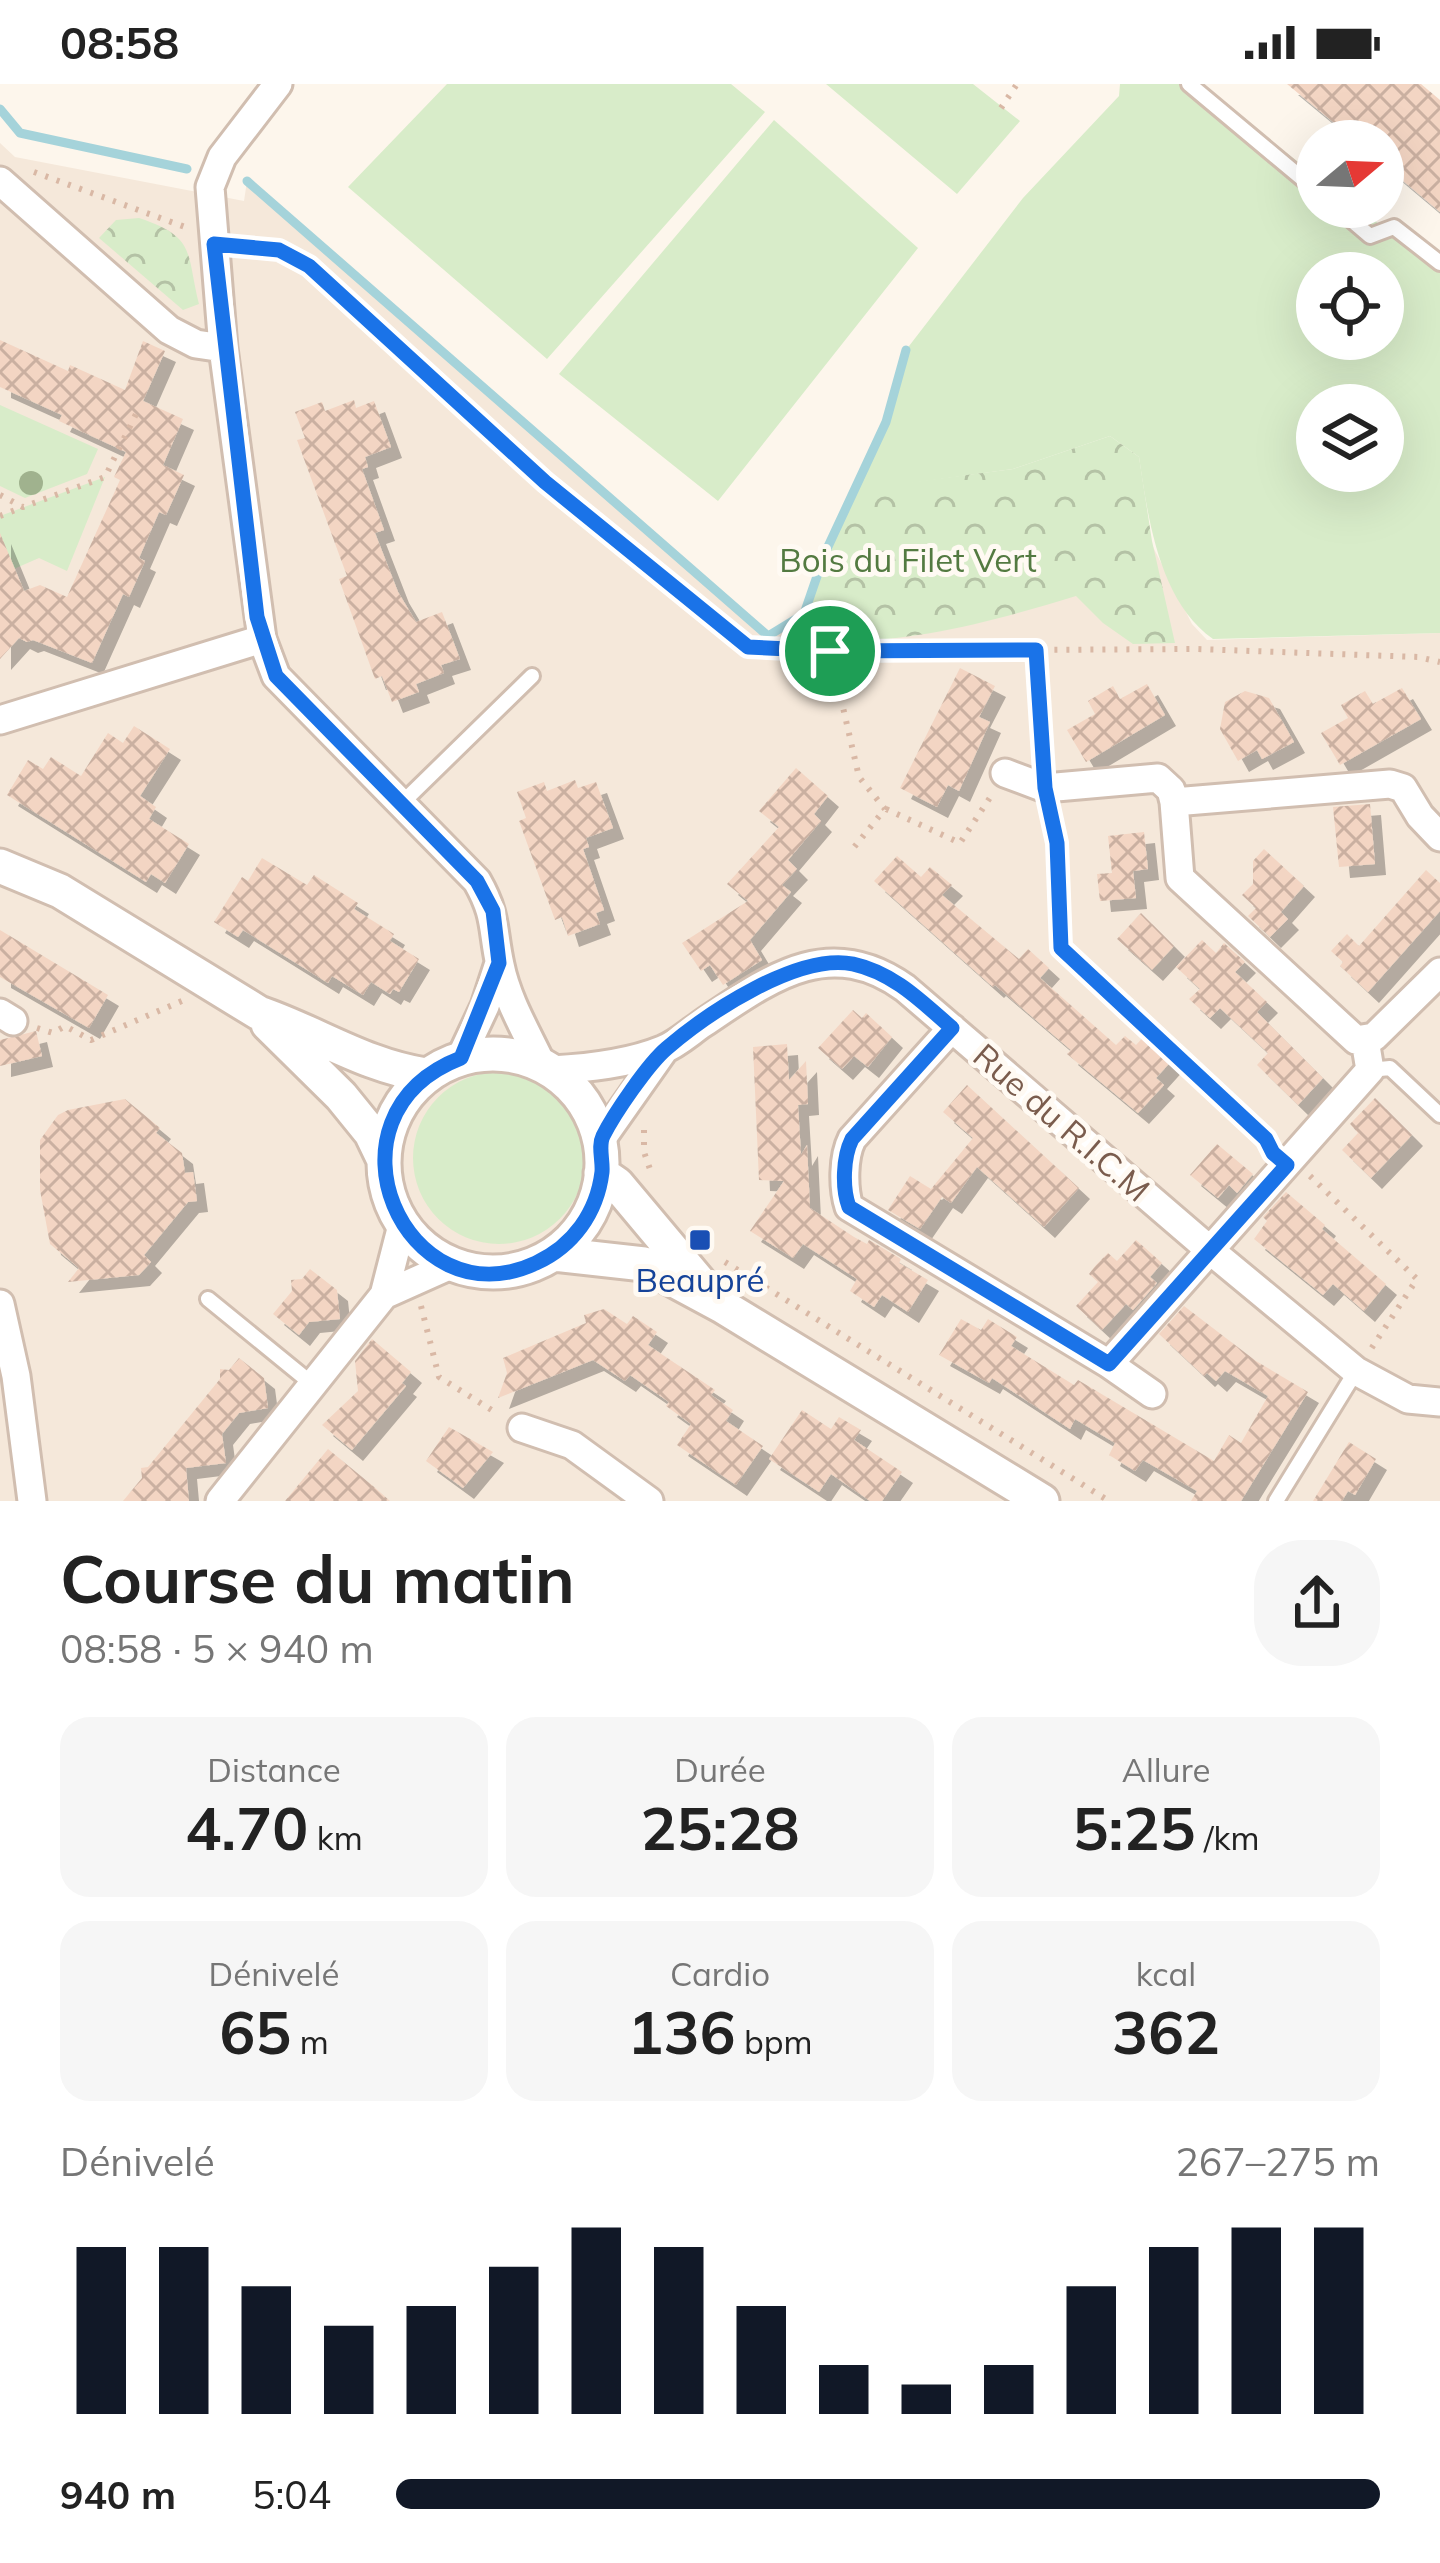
<!DOCTYPE html>
<html lang="fr">
<head>
<meta charset="utf-8">
<style>
  body { margin:0; font-family:Mulish,sans-serif; background:#f6f6f6; color:#222; height:100vh; display:flex; flex-direction:column; font-size:45px; white-space:nowrap }
  * { box-sizing:border-box; margin:0 }
  p { font-size:39px; color:#767676 }
  .icon { flex:none; width:66px; height:66px; fill:none; stroke:currentColor; stroke-width:2; stroke-linecap:round; stroke-linejoin:round }
  .map { position:relative; height:1417px; overflow:hidden }
  .panel { display:flex; flex-direction:column; background:#fff; flex:1 }
  .panel>* { flex:none }
  .needle { width:78px; rotate:71deg }
  .controls { position:absolute; left:1296px; top:36px; display:grid; gap:24px }
  .controls a { display:grid; place-items:center; width:108px; height:108px; border-radius:50%; background:#fff; box-shadow:0 12px 48px #0002; font-size:60px }
  .pin { position:absolute; display:grid; place-items:center; width:102px; height:102px; color:#fff; margin:-51px; border:6px solid #fff; border-radius:50%; box-shadow:0 3px 12px #0007 }
  .round { display:grid; place-items:center; flex:none; width:126px; height:126px; border-radius:48px; background:#f6f6f6 }
  .overview { display:flex; align-items:center; justify-content:space-between; height:204px; padding:0 60px }
  h1 { font-size:66px; font-weight:700; line-height:90px }
  .stats { display:grid; grid-template-columns:repeat(3,1fr); gap:18px; height:204px; padding:12px 60px }
  .stats div { display:grid; align-content:center; border-radius:30px; background:#f6f6f6; text-align:center }
  .stats b { font-size:60px; font-weight:700 }
  .stats small { font-size:33px; font-weight:400 }
  .stats p { font-size:33px }
  .chart { height:336px; padding:24px 60px }
  .chart p { display:flex; justify-content:space-between }
  .chart svg { width:100%; height:216px; margin-top:12px; stroke:#111827; stroke-width:6 }
  ul { padding:0 60px; list-style:none; font-size:39px }
  li { display:grid; grid-template-columns:192px 144px 1fr; align-items:center; height:90px }
  li i { height:30px; border-radius:15px; background:#111827 }
  .status { display:flex; justify-content:space-between; align-items:center; height:84px; padding:0 60px; background:#fff; direction:ltr }
  .status svg { height:33px; fill:currentColor }
  .map>svg:first-child { display:block }
  .residential { fill:#f5e8da }
  .green { fill:#d8ecc9; fill-rule:evenodd }
  .forest { fill:url(#forest-crowns) }
  .lines { fill:none; stroke-linecap:round; stroke-linejoin:round }
  .stream { stroke:#a5d3da; stroke-width:9 }
  .building { fill:url(#building-cross-hatch); filter:url(#shadow) }
  .service-casing { stroke:#d1beb0; stroke-width:20 }
  .minor-casing { stroke:#d1beb0; stroke-width:33 }
  .tertiary-casing { stroke:#d1beb0; stroke-width:39 }
  .path { stroke:#d9b8a5; stroke-width:6; stroke-dasharray:3 9; stroke-linecap:butt }
  .service { stroke:#fff; stroke-width:14 }
  .minor { stroke:#fff; stroke-width:27 }
  .tertiary { stroke:#fff; stroke-width:33 }
  .tree { fill:#a0b28e }
  .route-casing { stroke:#fff; stroke-width:24 }
  .route { stroke:#1a73e8; stroke-width:15 }
  .transit-dot { fill:#1a4fb4; stroke:#fffaf3; stroke-width:4.5 }
  .labels { text-anchor:middle; dominant-baseline:central; stroke-width:10; stroke-linejoin:round; paint-order:stroke }
  .park-label { font-size:33px; fill:#537a41; stroke:#fffaf3 }
  .street-label { font-size:33px; fill:#7a5c4d; stroke:#fffaf3 }
  .transit-label { font-size:33px; fill:#164399; stroke:#fffaf3 }
</style>
</head>
<body>
<div class="status"><b>08:58</b><svg viewBox="0 0 49 12"><path d="M0 12V9h3v3zM5 12V6h3v6zM10 12V3h3v9zM15 12V0h3v12zM26 1h20v11H26zM47 4h2v5h-2z"/></svg></div>
<div class="map">
<svg width="1440" height="1417" viewBox="0 0 1440 1417">
  <defs>
    <pattern id="forest-crowns" width="20" height="18" patternUnits="userSpaceOnUse" patternTransform="scale(3)"><rect width="20" height="18" fill="#d8ecc9"/><path d="M2 6a3 3 0 1 1 6 0M12 15a3 3 0 1 1 6 0" fill="none" stroke="#b4c2a5"/></pattern>
    <pattern id="building-cross-hatch" width="8" height="8" patternUnits="userSpaceOnUse" patternTransform="scale(3)"><rect width="8" height="8" fill="#f3d5c3"/><path d="M0 0l8 8M0 8l8-8" fill="none" stroke="#cab0a1"/></pattern>
    <filter id="shadow"><feDropShadow dx="11" dy="11" stdDeviation="0" flood-color="#0004"/></filter>
  </defs>
  <rect width="100%" height="100%" fill="#fdf6ec"/>
  <path class="residential" d="M0,59L15,73L244,117L247,97L768,552L804,530L851,407L911,396L1151,459L1192,540L1207,556L1440,549V1417H0Z"/>
  <path class="green" d="M447,0H731L765,28L547,275L348,103Z
    M826,0H973L1020,37L957,110Z
    M1120,0H1194L1317,92V123H1357L1440,187V549L1213,555C1159,517 1148,434 1139,373L1110,352L1013,385L853,407L886,338L906,266L1023,114L1119,12ZM1317,189H1383V255H1317ZM1317,321H1383V387H1317Z
    M774,36L918,164L718,417L559,290Z
    M0,321L98,365L87,390L25,414L0,402Z
    M105,393L67,487L39,474L0,491V432Z
    M413 1074a86 86 0 1 1 172 0a86 86 0 1 1-172 0Z"/>
  <path class="forest" d="M139,134C197,153 186,169 199,220L183,226L99,154L116,136Z
    M1110,352L1139,373L1152,457L1175,559L1133,560L1103,539L1076,512C995,537 907,561 821,557L806,530L833,449L852,406L1013,385Z"/>
  <g class="lines">
    <path class="stream" d="M0,25L20,49L187,85
      M247,97L768,552L804,530L825,469L886,338L906,266"/>
  </g>
  <path class="building" d="M1287,0H1421L1440,16V128L1383,80V57H1356Z
    M0,256L68,287L70,281L125,306L143,257L165,267L143,317L183,335L163,381L184,391L166,431L159,428L139,474L145,477L129,513L123,510L92,579L33,556L27,558L19,554L0,575V449L24,507L40,501L67,513L120,396L114,393L126,368L59,337L62,331L0,303Z
    M354,316L356,324L374,317L391,363L365,373L368,383L362,385L384,446L375,449L398,508L416,538L442,528L460,575L441,581L444,589L416,600L419,608L392,618L382,592L375,595L339,495L347,492L297,356L305,354L295,328L322,318L325,327Z
    M960,584L995,602L979,633L990,638L959,707L948,701L937,723L900,704Z
    M1147,600L1165,631L1086,678L1067,646L1095,630L1088,617L1113,602L1120,615Z
    M1402,604L1421,635L1340,681L1321,649L1348,634L1341,621L1365,607L1373,620Z
    M1245,607L1269,614L1294,658L1262,675L1257,666L1238,677L1220,645L1225,618Z
    M134,642L170,665L140,712L156,723L149,735L189,760L165,799L151,790L146,798L7,711L28,676L43,685L51,673L81,692L108,649L123,659Z
    M796,684L828,712L814,730L821,737L788,776L797,785L782,801L791,808L750,856L762,876L723,901L710,881L701,887L682,859L748,817L727,800L779,743L759,727Z
    M575,696L578,704L596,698L613,744L586,754L589,763L583,765L604,826L596,829L600,840L568,852L562,833L555,836L519,737L526,734L517,708L544,698L547,707Z
    M1370,720L1375,780L1339,783L1333,723Z
    M1144,748L1148,785L1133,787L1136,814L1100,817L1097,790L1112,789L1108,752Z
    M1264,765L1304,802L1281,828L1288,835L1270,853L1248,832L1256,824L1242,811L1253,800V777Z
    M897,772L921,793L930,783L952,801L942,811L1019,875L1028,865L1049,884L1040,894L1116,961L1125,952L1136,961L1148,948L1175,973L1156,994L1164,1001L1138,1029L1067,970L1071,966L995,901L993,903L874,797Z
    M262,774L307,801L314,791L358,819L354,825L394,850L390,857L419,875L399,908L393,905L390,910L371,898L363,911L332,892L328,899L243,846L238,853L214,838L242,793L248,797Z
    M1426,786L1440,799V827L1368,908L1340,882L1343,878L1331,867L1347,850L1359,862Z
    M1141,829L1174,862L1152,886L1117,855Z
    M0,846L108,911L89,944L0,893Z
    M1202,856L1216,869L1224,859L1245,878L1235,888L1267,918L1257,928L1323,994L1298,1021L1257,981L1268,969L1220,924L1210,934L1189,915L1200,905L1176,883Z
    M853,926L862,934L866,929L892,953L868,983L854,972L842,985L818,964Z
    M36,947L42,972L0,982V956Z
    M787,960L789,996L806,977L808,1020L798,1021L801,1071L807,1061L810,1124L854,1153L867,1160L869,1156L901,1175L899,1179L928,1196L908,1228L882,1211L874,1223L850,1207L857,1195L803,1160L793,1174L750,1147L784,1097L759,1096L753,963Z
    M967,1001L1079,1104L1044,1143L977,1083L951,1119L942,1113L920,1145L888,1126L910,1092L931,1105L973,1054L943,1028Z
    M1375,1014L1412,1051L1371,1094L1342,1066L1358,1049L1350,1040Z
    M125,1015L160,1044L156,1049L182,1069L185,1089L193,1088L197,1117L188,1118L144,1171L151,1178L139,1191L68,1198L79,1184L50,1160L40,1106V1056L58,1031L68,1026Z
    M1217,1060L1253,1090L1237,1109L1229,1101L1218,1114L1190,1091Z
    M1286,1108L1325,1141L1322,1145L1386,1200L1364,1227L1333,1200L1323,1211L1254,1155L1267,1137L1263,1133Z
    M1136,1156L1162,1179L1150,1193L1157,1199L1133,1226L1126,1220L1102,1246L1076,1222L1098,1198L1089,1190L1096,1181L1108,1169L1117,1177Z
    M310,1185L337,1206L340,1235L309,1238L299,1251L273,1230L292,1207L291,1196L302,1195Z
    M1184,1222L1256,1277L1308,1308L1241,1417H1191L1197,1407L1143,1376L1135,1387L1109,1371L1115,1359L1075,1335L1070,1345L992,1294L989,1299L939,1271L961,1235L981,1246L988,1235L1017,1253L1011,1262L1074,1301L1078,1296L1214,1377L1229,1351L1241,1359L1268,1312L1225,1287L1216,1297L1207,1289L1204,1292L1159,1250Z
    M604,1225L627,1240L633,1232L657,1248L648,1261L715,1306L711,1311L733,1326L726,1337L763,1362L736,1401L677,1361L691,1340L666,1322L669,1318L630,1291L625,1297L593,1276L498,1314L507,1289L503,1274L586,1239L584,1231Z
    M372,1255L411,1288L402,1299L406,1302L352,1366L322,1341L358,1307L355,1277Z
    M239,1274L264,1294L268,1324L239,1329L222,1350L226,1379L186,1384L189,1417H123L142,1394L141,1384L148,1383L220,1295V1285L229,1286Z
    M802,1326L831,1345L839,1333L861,1346L854,1356L902,1388L882,1417H870L831,1390L819,1408L769,1375Z
    M449,1343L493,1368L463,1404L426,1377Z
    M1349,1358L1376,1375L1355,1411L1348,1407L1342,1417H1313Z
    M328,1365L373,1402L390,1417H285Z"/>
  <g class="lines">
    <g class="service-casing">
      <path id="service" d="M1189,0L1317,107
        M1336,123L1370,152L1394,143L1440,179
        M400,721L532,592
        M1370,986L1390,984L1440,1031
        M208,1215L311,1299
        M1276,1417L1356,1287"/>
    </g>
    <g class="minor-casing">
      <path id="minor" d="M278,0L222,73L210,103L223,264L262,555L276,592L477,797C497,832 492,845 500,881C507,916 527,949 542,981
        M0,97L169,246L196,260L223,264
        M0,636L262,555
        M1005,689L1045,704L1158,694L1171,706L1174,718
        M1440,753L1420,732L1403,704L1390,700L1174,718L1180,794L1356,956L1374,953L1440,888
        M0,929L13,937
        M952,944L852,1055C843,1073 843,1104 849,1123L1109,1280L1370,986L1365,956
        M461,973L485,922L499,879
        M552,986C588,984 628,980 662,966C676,961 689,949 702,940C769,895 828,849 905,904L1211,1167L1356,1287L1408,1315L1440,1318
        M600,1057L664,966
        M384,1211L402,1141
        M0,1220L16,1292L32,1417
        M1109,1280L1152,1310
        M522,1344L572,1361L649,1417
        M220,1417L384,1211L451,1181"/>
    </g>
    <g class="tertiary-casing">
      <path id="tertiary" d="M0,782L60,807L259,929C317,949 365,982 426,991
        M268,940L341,1012L371,1049L383,1074
        M384 1079a109 109 0 1 1 218 0a109 109 0 1 1-218 0Z
        M601,1089L617,1100L700,1199
        M554,1170L644,1180L722,1222L1042,1417"/>
    </g>
    <path class="path" d="M1001,24L1017,0
      M34,88L185,143
      M241,162L279,166L309,183L545,397L748,563L830,567L1197,565L1418,573L1440,578
      M0,411L23,423L105,393L139,324
      M0,432L23,423
      M1036,566L1043,677
      M830,567L859,693L885,725L851,767
      M886,725L960,759L991,712
      M1051,731L1057,759L1061,864L1268,1060
      M37,944L53,949L65,942L91,956L184,916
      M644,1046V1068L652,1091
      M1310,1092L1417,1195L1371,1265
      M725,1178L1109,1417
      M421,1222L439,1293L498,1330"/>
    <use href="#service" class="service"/>
    <use href="#minor" class="minor"/>
    <use href="#tertiary" class="tertiary"/>
  </g>
  <circle class="tree" cx="31" cy="399" r="12"/>
  <g class="lines">
    <g class="route-casing">
      <path id="route" d="M214,160L279,166L309,182L545,398L748,563L830,567L1036,566L1045,704L1057,759L1061,864L1266,1055L1273,1069L1287,1081L1109,1280L849,1123C842,1104 843,1073 852,1055L952,944C922,918 894,889 853,880C798,869 709,928 667,964C648,980 614,1030 603,1052C598,1062 603,1076 602,1088C597,1129 573,1162 536,1179C406,1240 312,1032 461,974L499,879L493,827L477,797L276,592L257,533Z"/>
    </g>
    <use href="#route" class="route"/>
  </g>
  <rect class="transit-dot" x="688" y="1144" width="24" height="24" rx="6"/>
  <g class="labels">
    <g class="park-label">
      <text x="908" y="475">Bois du Filet Vert</text>
    </g>
    <g class="street-label">
      <text transform="translate(1062 1038) rotate(41)">Rue du R.I.C.M</text>
    </g>
    <g class="transit-label">
      <text x="700" y="1195">Beaupré</text>
    </g>
  </g>
</svg>
<div class="controls">
<a><svg class="needle" viewBox="-14 -14 28 28"><path d="M0-13l5 13h-10z" fill="#e53935"/><path d="M0 13l5-13h-10z" fill="#767676"/></svg></a>
<a><svg class="icon" aria-label="locate" viewBox="0 0 24 24"><circle cx="12" cy="12" r="6"/><path d="M12 2v4M12 18v4M2 12h4M18 12h4"/></svg></a>
<a><svg class="icon" aria-label="layers" viewBox="0 0 24 24"><path d="M12 4l9 5-9 5-9-5zM3 14l9 5 9-5"/></svg></a>
</div>
<div class="pin" style="left:830px;top:567px;background:#1e9e55"><svg class="icon" aria-label="arrive" viewBox="0 0 24 24"><path d="M6 21V4h12l-3 4 3 4H6"/></svg></div>
</div>
<section class="panel">
<div class="overview"><div><h1>Course du matin</h1><p>08:58 · 5 × 940 m</p></div><a class="round"><svg class="icon" aria-label="share" viewBox="0 0 24 24"><path d="M12 15V3M7 8l5-5 5 5M5 13v7h14v-7"/></svg></a></div>
<div class="stats">
<div><p>Distance</p><b>4.70<small> km</small></b></div>
<div><p>Durée</p><b>25:28</b></div>
<div><p>Allure</p><b>5:25<small> /km</small></b></div>
</div>
<div class="stats">
<div><p>Dénivelé</p><b>65<small> m</small></b></div>
<div><p>Cardio</p><b>136<small> bpm</small></b></div>
<div><p>kcal</p><b>362</b></div>
</div>
<div class="chart"><p><span>Dénivelé</span>267–275 m</p>
<svg viewBox="0 0 160 44" preserveAspectRatio="none"><path d="M5 44V10M15 44V10M25 44V18M35 44V26M45 44V22M55 44V14M65 44V6M75 44V10M85 44V22M95 44V34M105 44V38M115 44V34M125 44V18M135 44V10M145 44V6M155 44V6"/></svg>
</div>
<ul>
<li><b>940 m</b>5:04<i style="width:100%"></i></li>
</ul>
</section>
</body>
</html>
